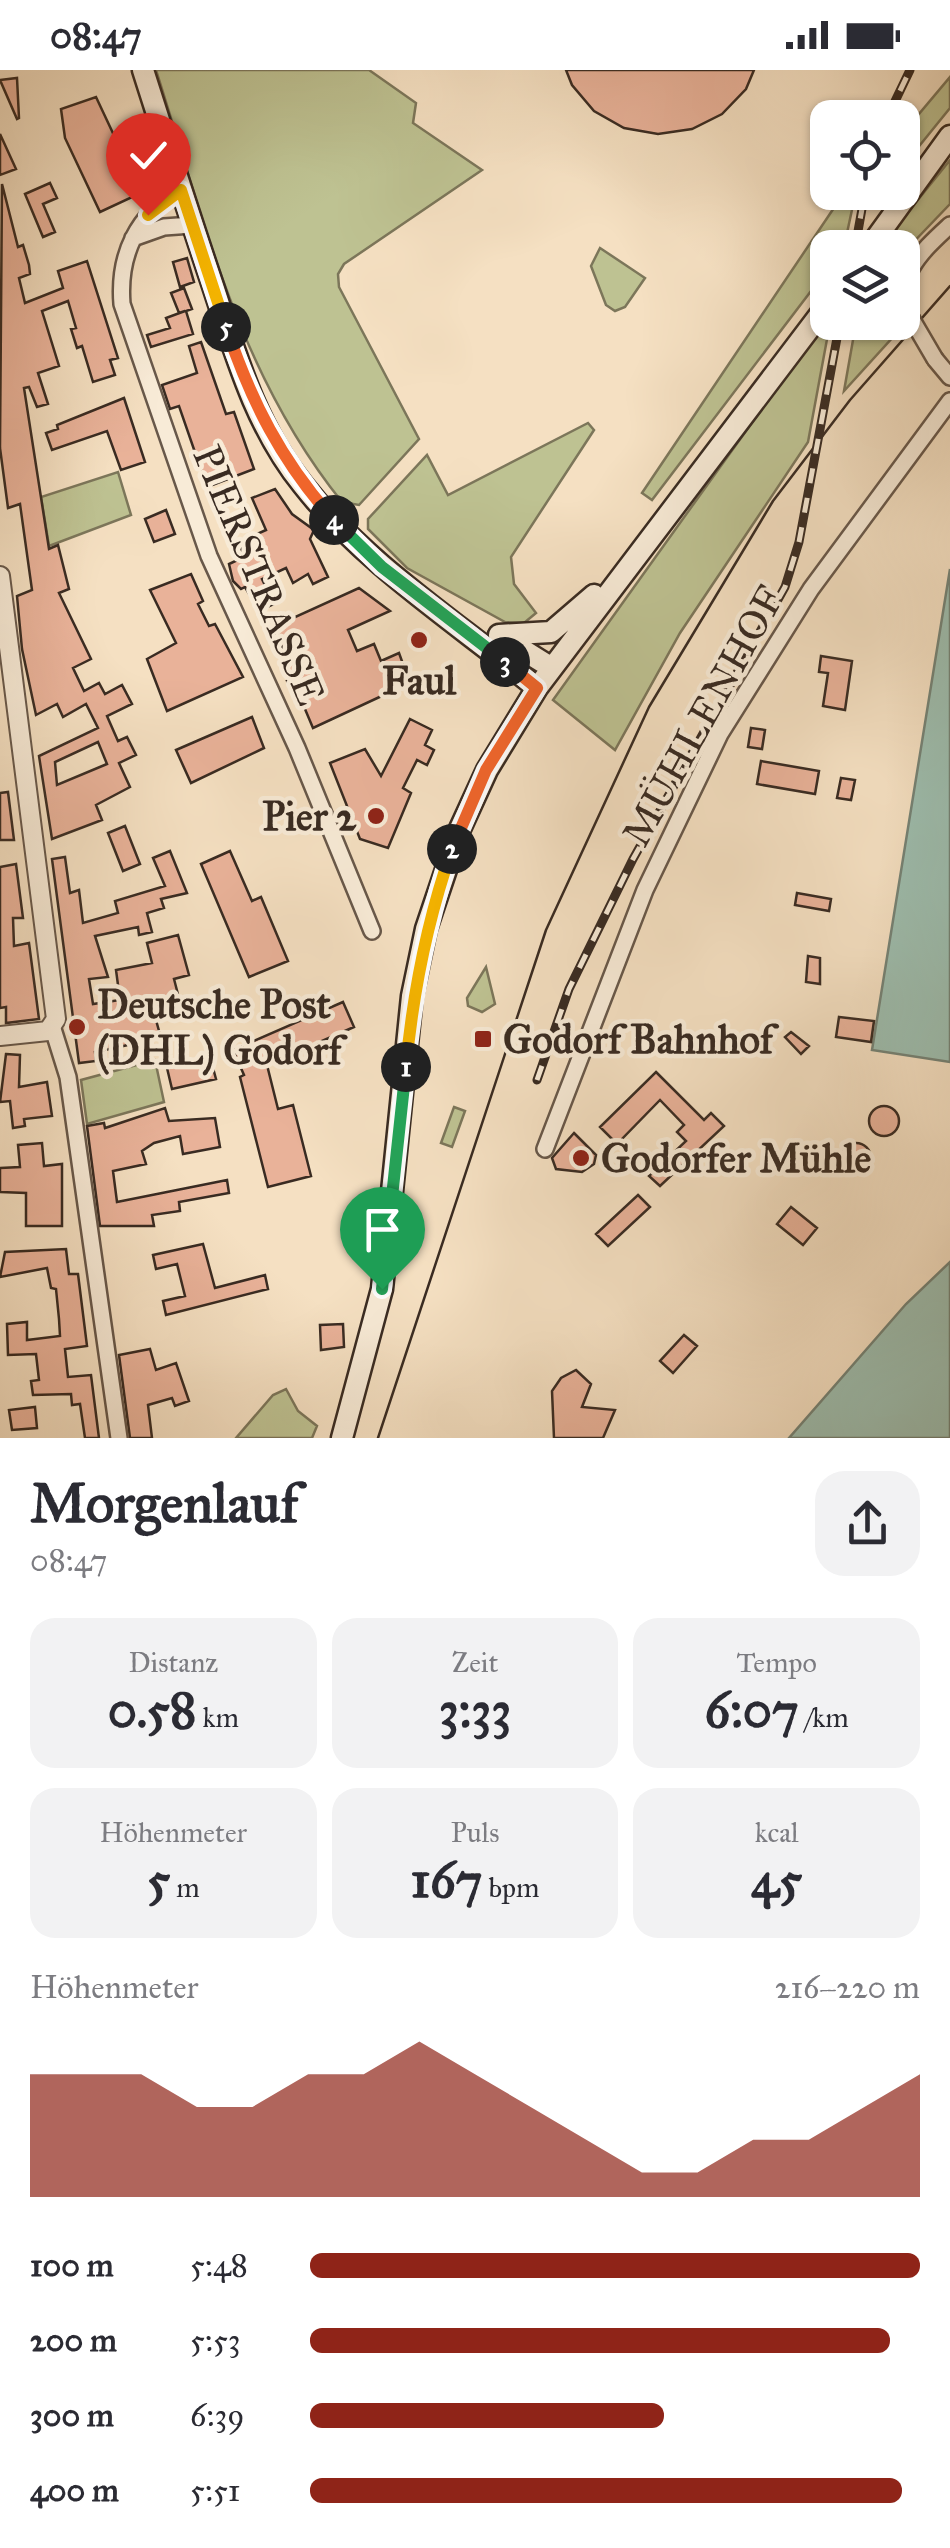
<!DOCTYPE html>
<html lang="de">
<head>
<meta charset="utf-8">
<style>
  body { margin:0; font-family:"IM FELL Great Primer",serif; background:#f2f2f3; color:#2b2b33; height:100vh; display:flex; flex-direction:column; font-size:38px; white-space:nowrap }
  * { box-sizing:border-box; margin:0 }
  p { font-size:32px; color:#7c7c81 }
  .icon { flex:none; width:55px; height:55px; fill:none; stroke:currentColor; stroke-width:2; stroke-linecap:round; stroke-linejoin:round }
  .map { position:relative; height:1368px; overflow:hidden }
  .drawer { display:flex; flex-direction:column; background:#fff; flex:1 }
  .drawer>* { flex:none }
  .controls { position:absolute; left:810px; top:30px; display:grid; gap:20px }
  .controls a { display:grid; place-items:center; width:110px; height:110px; border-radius:20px; background:#fff; box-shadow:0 2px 8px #0004; font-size:50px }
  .pin { position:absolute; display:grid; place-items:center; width:85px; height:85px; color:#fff; margin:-102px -42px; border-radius:50% 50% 50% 0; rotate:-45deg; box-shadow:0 0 10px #0007 }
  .pin .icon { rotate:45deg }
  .km { position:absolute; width:50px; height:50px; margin:-25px; border-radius:50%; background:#222; color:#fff; font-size:28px; line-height:50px; text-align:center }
  .round { display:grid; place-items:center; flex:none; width:105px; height:105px; border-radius:30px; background:#f2f2f3 }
  .summary { display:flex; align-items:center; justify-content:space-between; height:170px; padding:0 30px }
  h1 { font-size:55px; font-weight:800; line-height:75px }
  .metrics { display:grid; grid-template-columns:repeat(3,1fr); gap:15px; height:170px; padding:10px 30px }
  .metrics div { display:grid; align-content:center; border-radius:25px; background:#f2f2f3; text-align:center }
  .metrics b { font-size:50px; font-weight:800 }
  .metrics small { font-size:28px; font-weight:400 }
  .metrics p { font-size:28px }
  .chart { height:280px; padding:20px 30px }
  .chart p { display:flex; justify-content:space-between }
  .chart svg { width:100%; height:180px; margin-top:10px; fill:#8f2418; opacity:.7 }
  ul { padding:0 30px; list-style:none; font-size:32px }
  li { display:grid; grid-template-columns:160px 120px 1fr; align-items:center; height:75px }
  li i { height:25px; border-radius:12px; background:#8f2418 }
  .status { display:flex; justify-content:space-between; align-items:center; height:70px; padding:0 50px; background:#fff; direction:ltr }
  .status svg { height:28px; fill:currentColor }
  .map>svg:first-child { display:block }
  .green { fill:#bec292; stroke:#7c765a; stroke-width:2.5 }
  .water { fill:#9dbdae; stroke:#758376; stroke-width:2.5 }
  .building { fill:#e9b299; stroke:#392b22; stroke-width:2.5; fill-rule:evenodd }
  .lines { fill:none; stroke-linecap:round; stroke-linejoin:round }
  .minor-casing { stroke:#68584a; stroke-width:20 }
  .tertiary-casing { stroke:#68584a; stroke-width:22 }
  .secondary-casing { stroke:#392b22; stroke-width:25 }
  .minor { stroke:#f8ebd7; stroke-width:15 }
  .tertiary { stroke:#f8ebd7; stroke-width:18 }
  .secondary { stroke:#f8ebd7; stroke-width:20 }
  .tram { stroke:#392b22; stroke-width:2.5 }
  .rail-casing { stroke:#392b22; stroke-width:9 }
  .rail { stroke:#f8ebd7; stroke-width:5; stroke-dasharray:15; stroke-linecap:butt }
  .minor-bridge-casing { stroke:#68584a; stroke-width:20; stroke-linecap:butt }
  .minor-bridge { stroke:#f8ebd7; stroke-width:15 }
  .split-1-casing { stroke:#fff; stroke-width:20 }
  .split-2-casing { stroke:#fff; stroke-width:20 }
  .split-3-casing { stroke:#fff; stroke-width:20 }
  .split-4-casing { stroke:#fff; stroke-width:20 }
  .split-5-casing { stroke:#fff; stroke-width:20 }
  .split-6-casing { stroke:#fff; stroke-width:20 }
  .split-1 { stroke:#22a559; stroke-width:12 }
  .split-2 { stroke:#f5b400; stroke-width:12 }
  .split-3 { stroke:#f0652b; stroke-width:12 }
  .split-4 { stroke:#22a559; stroke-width:12 }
  .split-5 { stroke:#f0652b; stroke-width:12 }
  .split-6 { stroke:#f5b400; stroke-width:12 }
  .poi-dot { fill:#8f2418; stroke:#f8ebd7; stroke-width:4 }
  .labels { text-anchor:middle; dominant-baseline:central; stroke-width:9; stroke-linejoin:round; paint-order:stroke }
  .street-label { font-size:40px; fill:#392b22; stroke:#f8ebd7 }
  .poi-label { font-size:40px; font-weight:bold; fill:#392b22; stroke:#f8ebd7; text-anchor:start }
</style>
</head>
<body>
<div class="status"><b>08:47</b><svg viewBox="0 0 49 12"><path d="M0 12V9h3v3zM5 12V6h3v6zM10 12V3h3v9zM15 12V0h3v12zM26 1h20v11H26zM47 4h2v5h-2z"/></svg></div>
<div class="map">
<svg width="950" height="1368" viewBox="0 0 950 1368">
  <rect width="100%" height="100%" fill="#f5e0c2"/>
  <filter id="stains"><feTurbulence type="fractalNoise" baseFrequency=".002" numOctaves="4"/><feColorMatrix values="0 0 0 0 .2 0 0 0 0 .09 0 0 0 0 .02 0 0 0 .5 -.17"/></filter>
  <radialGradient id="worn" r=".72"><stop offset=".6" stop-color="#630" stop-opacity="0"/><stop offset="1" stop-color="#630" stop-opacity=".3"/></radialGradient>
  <path class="green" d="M156,0H369L416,33L413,53L482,100L344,194L338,204L339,217L419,369L359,435L342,432C239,304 205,154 156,0Z
    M950,7V38L903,96V63Z
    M950,90V134L903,183L902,178H879Z
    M844,123L853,135L844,177L828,178L827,200L652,430L642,423Z
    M600,178L645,208L625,237L615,241L606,235L591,196Z
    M827,248L830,253L808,372L680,563L615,680L553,630Z
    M856,253L903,256L844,321Z
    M588,353L594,360L511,487L514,514L536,543L524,553L505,552L407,498L368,459V449L427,385L448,425Z
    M118,402L131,445L49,476L41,427Z
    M486,897L495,934L482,942L468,936L467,928Z
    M155,990L164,1032L87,1054L81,1010Z
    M454,1037L465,1041L452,1077L441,1073Z
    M286,1319L298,1341L317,1356L312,1368H236L273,1325Z"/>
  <path class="water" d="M950,499V992L872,980Z
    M950,1192V1368H789L906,1234Z"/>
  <path class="building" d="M566,0H754L746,19L722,44L692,59L658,64L624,58L594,41L572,15Z
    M17,8L19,48L17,49L0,10Z
    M96,27L141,123L100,142L65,68L61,39Z
    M0,64L16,99L0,105Z
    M50,113L57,128L43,134L55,162L43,167L25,124Z
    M2,114L18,177L23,175L29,195L30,204L19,208L25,233L63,218L58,201L87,191L118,288L110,290L115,305L93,312L82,276L77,278L71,259L76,258L68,231L42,241L59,296L38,303L48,334L37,337L29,317L24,318L49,479L58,475L69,519L59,523L91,589L73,598L84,621L99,613L105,624L122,615L132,634L107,646L118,671L127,667L136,685L119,693L130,717L96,735L102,750L52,769L39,686L98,658L86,634L63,647L57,634L36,645L22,579L17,526L32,520L20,434L8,438L0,378ZM98,672L107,694L57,715L55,692Z
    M187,188L194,212L180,217L173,192Z
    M184,218L192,239L186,241L193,264L151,277L147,265L170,258L166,248L185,241L179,243L171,223Z
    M201,272L226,344L234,342L254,399L207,417L179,336L170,339L162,315L197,303L189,276Z
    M124,328L145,392L121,400L107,361L52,380L46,363L58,359L57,355Z
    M275,419L292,444L314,460L310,469L328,507L313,514L308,504L293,513L286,498L262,509L274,534L259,541L245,517L241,519L233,511L229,494L244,487L239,472L266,460L252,428Z
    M166,440L175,464L154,472L145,449Z
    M191,504L203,531L198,534L209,556L215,554L243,607L167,641L147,589L176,573L150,520Z
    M359,518L390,541L348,560L357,581L374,574L381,591L399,583L407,605L398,609L401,617L313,658L297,620L292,622L287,611L292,609L286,595L290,594L273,557Z
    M821,586L852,591L845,640L823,636L828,603L819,602Z
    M252,647L264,678L191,713L176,680Z
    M410,649L432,660L425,675L434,680L427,695L417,690L403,718L411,723L388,778L360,769L330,693L365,679L381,706Z
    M751,658L765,660L762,679L748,677Z
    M761,691L819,701L815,724L757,714Z
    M841,708L855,710L851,730L837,728Z
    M8,722L14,770H0V723Z
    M125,756L140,794L123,801L108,763Z
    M170,781L187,823L161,829L164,838L147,843L152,862L139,865L138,857L95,866L108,907L89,909L93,934L120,930L116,900L152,893L147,873L178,865L189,905L174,909L181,936L154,943L161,968L95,982L96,991L79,993L52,789L65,787L70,823L79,820L83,853L118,843L115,831L165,816L153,788Z
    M230,781L252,831L261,827L288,891L249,907L201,794Z
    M16,794L23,848H13L14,876L29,873L39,949L6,953V937L0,938V797Z
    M797,823L831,829L829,841L795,835Z
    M808,886L820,888V914L806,912Z
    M343,932L354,957L267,995L278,1039L293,1035L311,1106L268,1117L240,1007L244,1005L233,980Z
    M839,947L874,951L871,972L836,967Z
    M791,962L809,976L801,984L785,967Z
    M6,984L20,985L19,1017L47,1012L52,1046L24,1049L25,1056L13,1058L10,1031L0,1032Z
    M210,987L216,1009L172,1019L167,998Z
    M656,1002L704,1050L711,1043L724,1056L660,1116L649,1106L686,1071L677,1062L684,1055L660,1030L617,1074L600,1057Z
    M869 1051a15 15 0 1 1 30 0a15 15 0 1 1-30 0Z
    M165,1038L169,1051L215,1048L220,1077L183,1084L180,1066L154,1073L142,1081L146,1094L113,1101L117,1132L227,1110L229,1123L179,1132L180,1141L152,1145L154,1156H100L87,1056L104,1053L105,1058Z
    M574,1063L596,1085L594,1094L582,1102L556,1099L552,1088Z
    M42,1073L44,1096L62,1094V1156H26V1123L0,1122V1098L20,1097L18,1075Z
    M841 1088a15 15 0 1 1 30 0a15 15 0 1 1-30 0Z
    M638,1125L650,1137L608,1176L596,1164Z
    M791,1137L817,1158L803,1175L777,1154Z
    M203,1174L215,1218L265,1205L268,1219L166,1245L163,1231L185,1226L177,1194L156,1199L153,1185Z
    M66,1179L69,1204H78L87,1276L65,1279L68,1307L91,1305L99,1368H85L80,1334L72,1335L71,1324L33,1325L31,1311L39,1310L36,1284L8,1285L7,1254L27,1252V1270L60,1266L59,1249L56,1219L51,1218L47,1198L0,1207L5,1182Z
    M343,1254L344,1277L321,1280L320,1255Z
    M684,1265L697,1276L673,1303L660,1291Z
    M150,1279L156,1300L176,1293L189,1331L175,1336L172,1328L148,1335L152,1368H130L119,1285Z
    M576,1300L591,1314L582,1337L615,1340L603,1368H554L552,1321L561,1308Z
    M35,1337L37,1358L12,1360L9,1340Z"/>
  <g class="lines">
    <g class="minor-casing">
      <path id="minor" d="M181,120C137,144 118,185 122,234L209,486L297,678L372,861
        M133,168L164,157L192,155
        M911,248C890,209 923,180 950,155
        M935,289L950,307
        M53,959L68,1007L119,1368
        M545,1079L645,820L720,664L811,519L950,331"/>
    </g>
    <g class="tertiary-casing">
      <path id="tertiary" d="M0,506L56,949L48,961L0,966"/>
    </g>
    <g class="secondary-casing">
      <path id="secondary" d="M143,0C166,72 189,145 213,216C236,286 256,357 303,415C365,494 459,554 537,618
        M869,178L950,66
        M499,565L551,562L594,525
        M499,565L552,598
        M342,1368L382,1219L412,926L426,859L459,761L487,700L537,618L828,234"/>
    </g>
    <use href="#minor" class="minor"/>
    <use href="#tertiary" class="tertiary"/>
    <use href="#secondary" class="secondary"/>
    <path class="tram" d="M378,1368L546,860L649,637L773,431L850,330L950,216"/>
    <g class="rail-casing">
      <path id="rail" d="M887,48L910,0
        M855,178L865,122
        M537,1010L569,919L633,789L785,517L799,472L840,252"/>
    </g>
    <use href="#rail" class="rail"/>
    <g class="minor-bridge-casing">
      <path id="minor-bridge" d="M911,248L935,289"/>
    </g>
    <use href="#minor-bridge" class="minor-bridge"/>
  </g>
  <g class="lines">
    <g class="split-1-casing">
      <path id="split-1" d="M382,1219L406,997"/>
    </g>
    <g class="split-2-casing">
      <path id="split-2" d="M406,997C413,921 427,851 452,779"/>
    </g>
    <g class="split-3-casing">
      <path id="split-3" d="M452,779L486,700L537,618L505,592"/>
    </g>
    <g class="split-4-casing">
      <path id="split-4" d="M334,450L382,497L505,592"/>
    </g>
    <g class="split-5-casing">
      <path id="split-5" d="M226,257C251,331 281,391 334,450"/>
    </g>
    <g class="split-6-casing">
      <path id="split-6" d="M148,145L181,120L226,257"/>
    </g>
    <use href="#split-1" class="split-1"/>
    <use href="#split-2" class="split-2"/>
    <use href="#split-3" class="split-3"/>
    <use href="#split-4" class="split-4"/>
    <use href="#split-5" class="split-5"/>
    <use href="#split-6" class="split-6"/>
  </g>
  <g class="poi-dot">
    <circle cx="419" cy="570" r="10"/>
    <circle cx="376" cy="746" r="10"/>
    <circle cx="77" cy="957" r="10"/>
    <rect x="473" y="959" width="20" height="20" rx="5"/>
    <circle cx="581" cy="1088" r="10"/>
  </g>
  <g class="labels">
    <g class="street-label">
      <text transform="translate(259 505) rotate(67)">PIERSTRASSE</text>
      <text transform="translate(703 646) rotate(-61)">MÜHLENHOF</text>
    </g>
    <g class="poi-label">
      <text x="419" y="610" text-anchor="middle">Faul</text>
      <text x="356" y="746" text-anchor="end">Pier 2</text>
      <text x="97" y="934">Deutsche Post<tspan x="97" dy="46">(DHL) Godorf</tspan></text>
      <text x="503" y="969">Godorf Bahnhof</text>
      <text x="601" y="1088">Godorfer Mühle</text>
    </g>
  </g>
  <rect width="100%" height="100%" filter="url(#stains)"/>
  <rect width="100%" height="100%" fill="url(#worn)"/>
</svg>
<div class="controls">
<a><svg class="icon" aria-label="locate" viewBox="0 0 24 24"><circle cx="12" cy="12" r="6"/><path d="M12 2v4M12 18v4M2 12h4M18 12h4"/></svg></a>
<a><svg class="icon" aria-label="layers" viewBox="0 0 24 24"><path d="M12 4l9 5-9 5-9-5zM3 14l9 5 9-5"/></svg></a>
</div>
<div class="pin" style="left:382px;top:1219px;background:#1e9e55"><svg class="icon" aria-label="arrive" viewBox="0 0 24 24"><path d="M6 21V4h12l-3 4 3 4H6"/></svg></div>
<div class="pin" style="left:148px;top:145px;background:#d93025"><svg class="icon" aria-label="check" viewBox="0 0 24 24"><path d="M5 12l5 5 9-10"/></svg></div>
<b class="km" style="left:406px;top:997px">1</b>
<b class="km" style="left:452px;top:779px">2</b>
<b class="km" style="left:505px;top:592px">3</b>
<b class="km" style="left:334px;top:450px">4</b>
<b class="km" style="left:226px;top:257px">5</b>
</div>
<section class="drawer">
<div class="summary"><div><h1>Morgenlauf</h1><p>08:47</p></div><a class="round"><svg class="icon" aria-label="share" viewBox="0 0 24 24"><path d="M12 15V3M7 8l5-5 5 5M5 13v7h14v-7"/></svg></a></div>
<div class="metrics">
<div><p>Distanz</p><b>0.58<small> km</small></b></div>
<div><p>Zeit</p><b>3:33</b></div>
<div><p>Tempo</p><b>6:07<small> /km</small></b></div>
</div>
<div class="metrics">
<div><p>Höhenmeter</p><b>5<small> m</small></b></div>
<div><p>Puls</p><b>167<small> bpm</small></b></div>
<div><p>kcal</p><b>45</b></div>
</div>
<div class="chart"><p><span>Höhenmeter</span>216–220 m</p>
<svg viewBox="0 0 160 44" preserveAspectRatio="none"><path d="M0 44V14L10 14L20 14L30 22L40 22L50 14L60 14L70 6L80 14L90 22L100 30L110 38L120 38L130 30L140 30L150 22L160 14V44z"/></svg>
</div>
<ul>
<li><b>100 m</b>5:48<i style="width:100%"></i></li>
<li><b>200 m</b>5:53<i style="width:95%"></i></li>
<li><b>300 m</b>6:39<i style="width:58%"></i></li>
<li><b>400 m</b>5:51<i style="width:97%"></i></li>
</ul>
</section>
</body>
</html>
